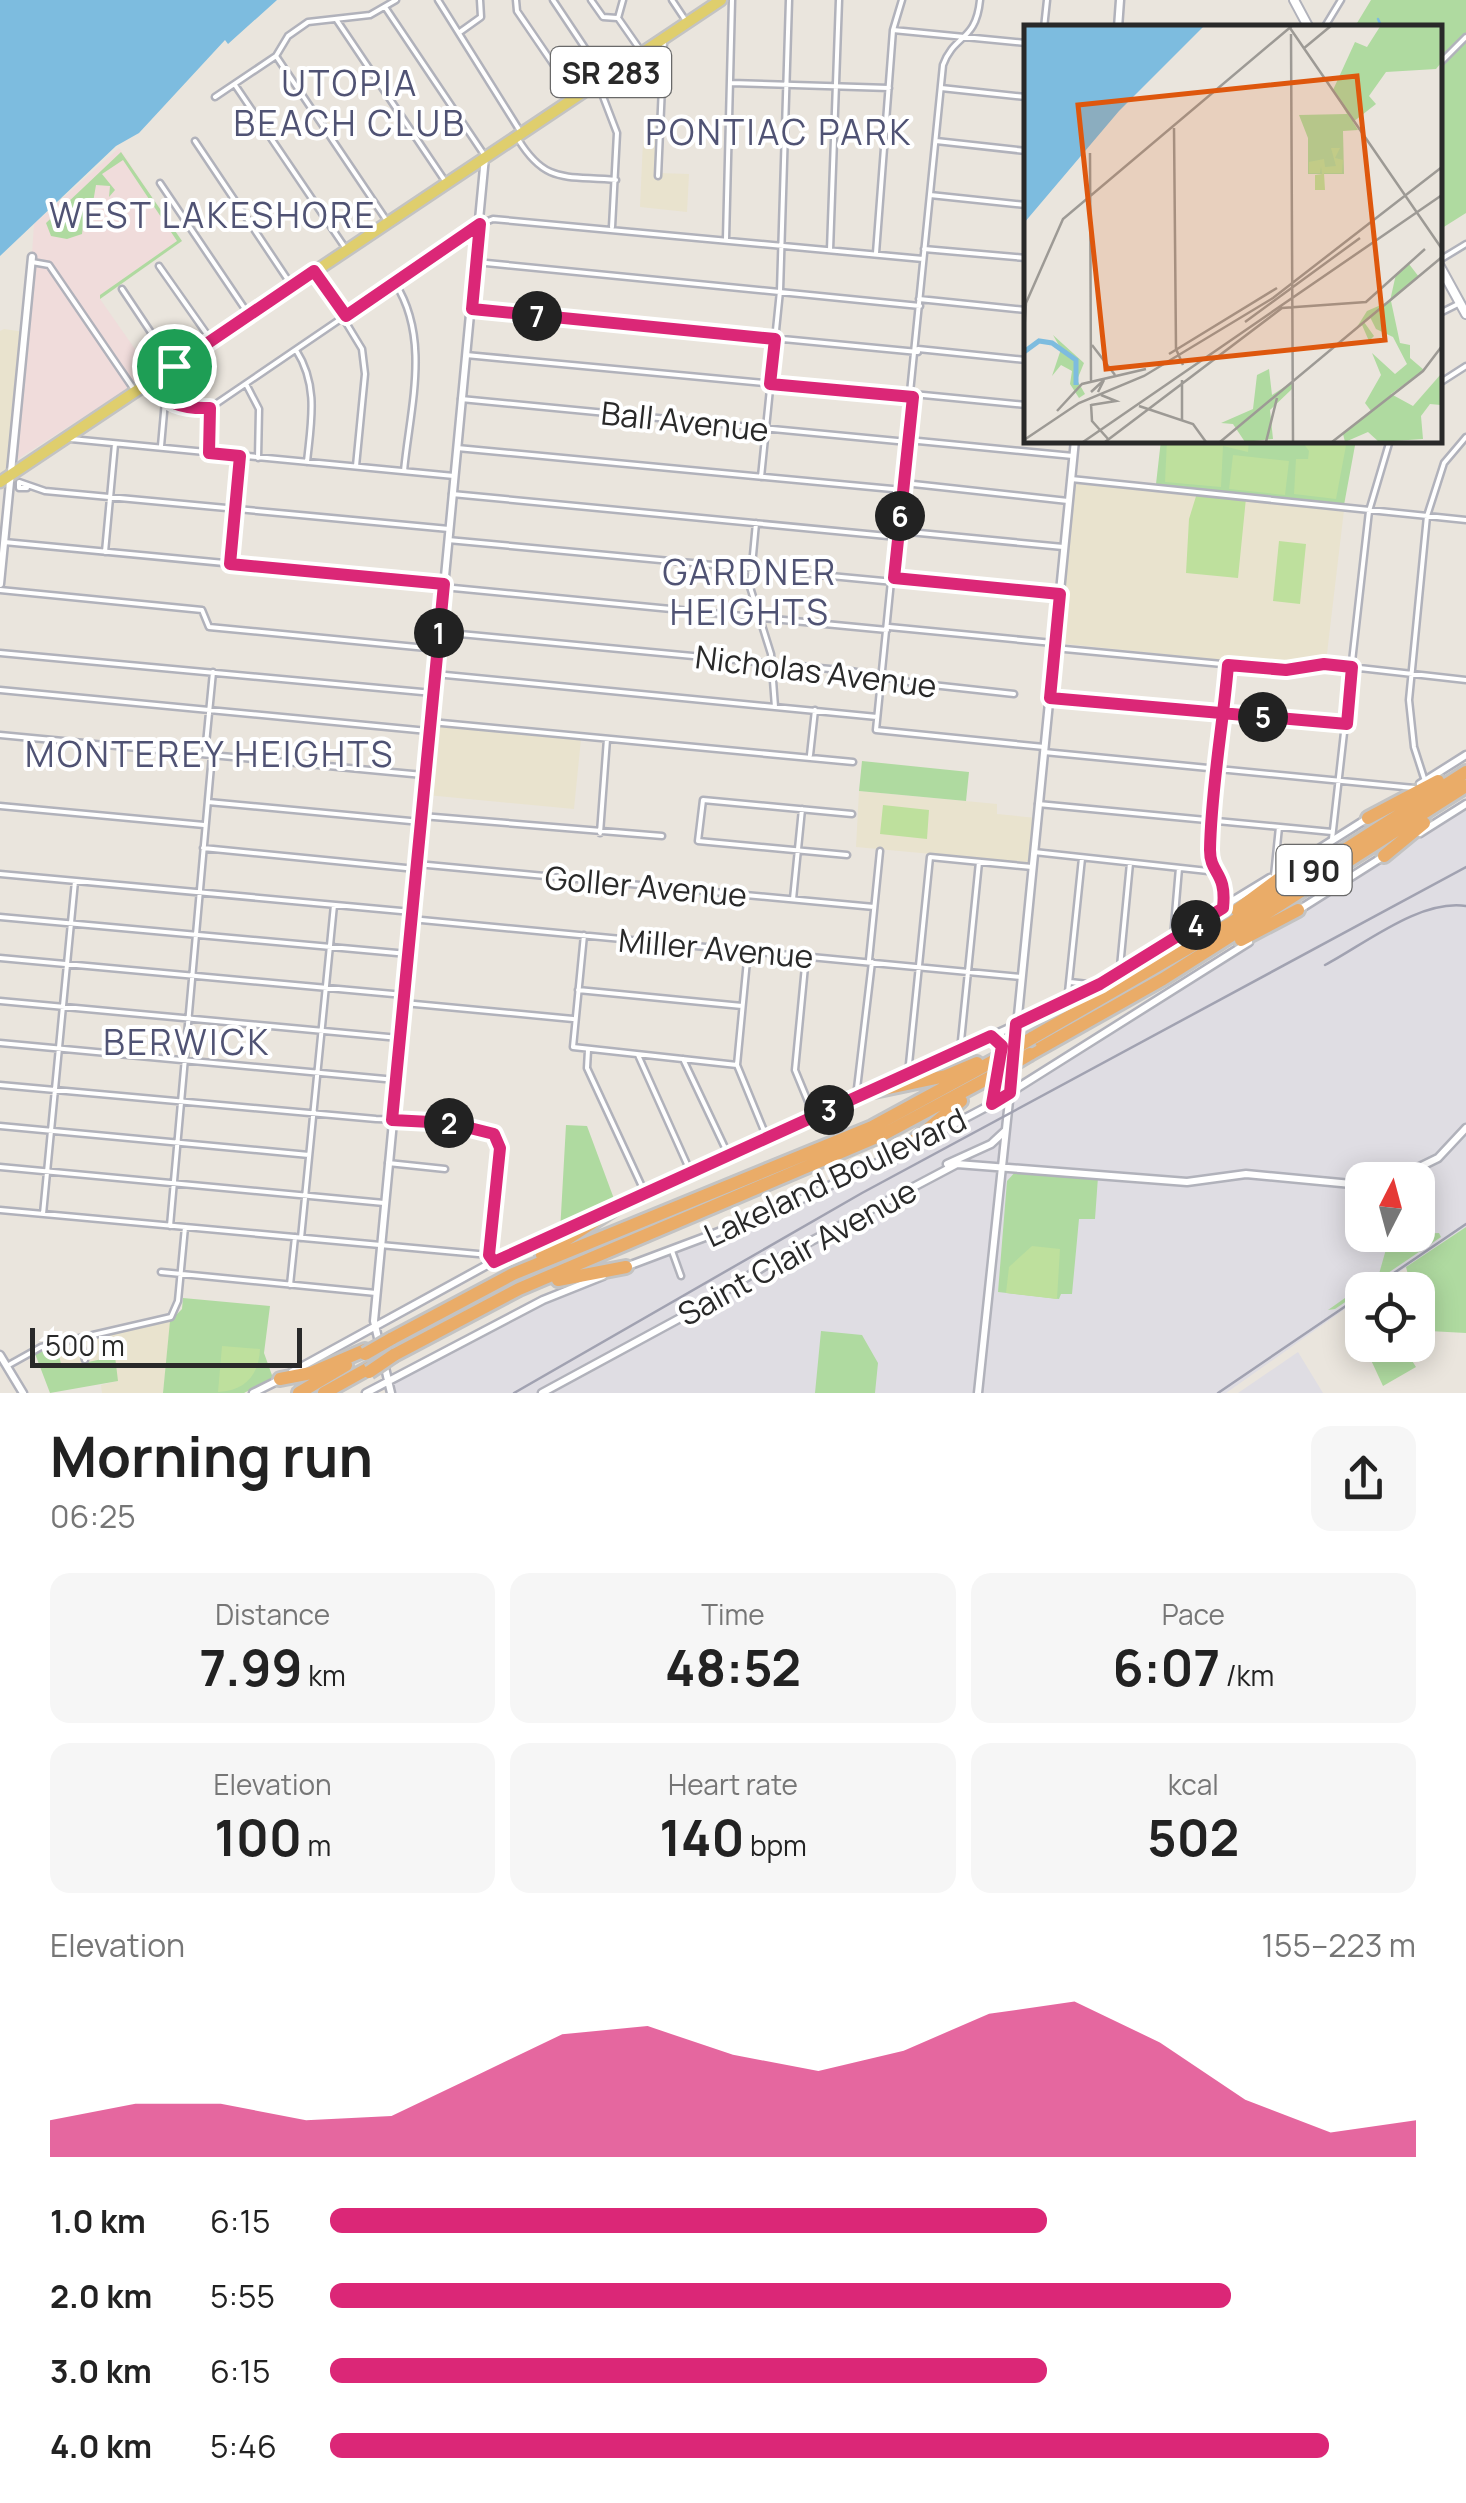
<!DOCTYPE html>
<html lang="en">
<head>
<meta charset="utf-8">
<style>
  body { margin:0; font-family:Manrope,sans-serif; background:#f6f6f6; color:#222; height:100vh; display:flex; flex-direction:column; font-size:38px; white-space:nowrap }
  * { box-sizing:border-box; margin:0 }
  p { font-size:32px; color:#767676 }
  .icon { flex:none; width:55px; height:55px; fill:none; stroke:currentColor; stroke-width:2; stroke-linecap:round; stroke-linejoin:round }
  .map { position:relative; height:1393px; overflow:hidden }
  .details { display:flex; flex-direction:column; background:#fff; flex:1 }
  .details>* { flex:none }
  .needle { width:65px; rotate:6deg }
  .fabs { position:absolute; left:1345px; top:1162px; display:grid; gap:20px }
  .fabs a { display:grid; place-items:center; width:90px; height:90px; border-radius:20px; background:#fff; box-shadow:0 5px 25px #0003; font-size:50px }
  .scale { position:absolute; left:30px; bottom:25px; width:272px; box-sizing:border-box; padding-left:10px; border:5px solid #292929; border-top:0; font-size:28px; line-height:35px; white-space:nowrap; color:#292929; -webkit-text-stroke:8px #fff; paint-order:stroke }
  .pin { position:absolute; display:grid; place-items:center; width:85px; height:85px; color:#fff; margin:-42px; border:5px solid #fff; border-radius:50%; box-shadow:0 2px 10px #0007 }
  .km { position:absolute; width:50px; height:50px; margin:-25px; border-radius:50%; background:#222; color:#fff; font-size:28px; line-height:50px; text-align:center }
  .round { display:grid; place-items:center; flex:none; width:105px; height:105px; border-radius:20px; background:#f6f6f6 }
  .overview { display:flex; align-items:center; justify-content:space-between; height:170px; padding:0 50px }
  h1 { font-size:55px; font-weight:700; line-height:75px }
  .stats { display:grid; grid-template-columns:repeat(3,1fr); gap:15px; height:170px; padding:10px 50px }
  .stats div { display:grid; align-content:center; border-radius:20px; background:#f6f6f6; text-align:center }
  .stats b { font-size:50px; font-weight:700 }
  .stats small { font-size:28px; font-weight:400 }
  .stats p { font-size:28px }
  .chart { height:280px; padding:20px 50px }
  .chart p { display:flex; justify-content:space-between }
  .chart svg { width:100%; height:180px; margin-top:10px; fill:#db2777; opacity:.7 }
  ul { padding:0 50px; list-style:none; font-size:32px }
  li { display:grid; grid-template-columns:160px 120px 1fr; align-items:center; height:75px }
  li i { height:25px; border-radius:12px; background:#db2777 }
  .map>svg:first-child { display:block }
  .industrial { fill:#dfdde3; fill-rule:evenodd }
  .education { fill:#e9e3ce }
  .medical { fill:#f0dcdb }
  .green { fill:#afdaa0 }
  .pitch { fill:#bee09d }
  .water { fill:#7dbcdf }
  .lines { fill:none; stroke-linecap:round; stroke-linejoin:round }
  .stream { stroke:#7dbcdf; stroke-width:2.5 }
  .minor-casing { stroke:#b1b2bb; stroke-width:9 }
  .tertiary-casing { stroke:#b1b2bb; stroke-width:11 }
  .secondary-casing { stroke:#b1b2bb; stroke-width:12 }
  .primary-casing { stroke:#c3c3c3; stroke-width:15 }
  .motorway-casing { stroke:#c3c3c3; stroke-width:18 }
  .minor { stroke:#fff; stroke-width:4 }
  .tertiary { stroke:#fff; stroke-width:6 }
  .secondary { stroke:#fff; stroke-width:8 }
  .primary { stroke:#dfce6d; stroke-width:10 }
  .motorway { stroke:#eaac68; stroke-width:12 }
  .rail { stroke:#a1a2b1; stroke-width:2.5 }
  .motorway-bridge-casing { stroke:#c3c3c3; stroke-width:18; stroke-linecap:butt }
  .motorway-bridge { stroke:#eaac68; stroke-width:12 }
  .route-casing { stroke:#fff; stroke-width:20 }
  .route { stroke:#db2777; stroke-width:12 }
  .labels { text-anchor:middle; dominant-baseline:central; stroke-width:8; stroke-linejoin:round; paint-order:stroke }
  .shield { fill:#fff; stroke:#696969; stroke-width:2.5 }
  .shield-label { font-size:30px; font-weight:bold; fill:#292929 }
  .street-label { font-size:32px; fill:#292929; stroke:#fff }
  .neighbourhood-label { font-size:35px; letter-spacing:2.5px; fill:#505374; stroke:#fff }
  .inset-river { fill:none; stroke:#7dbcdf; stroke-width:5 }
  .inset-road { fill:none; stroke:#9d9a95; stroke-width:2.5 }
  .view { fill:#de570d; fill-opacity:0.15; stroke:#de570d; stroke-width:5 }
  .inset-edge { fill:none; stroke:#292929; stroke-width:5 }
</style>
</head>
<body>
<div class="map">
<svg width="1466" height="1393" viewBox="0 0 1466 1393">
  <rect width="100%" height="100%" fill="#eae5dd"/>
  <path class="industrial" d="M1466,804V1227L1373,1290H1362V1297L1226,1393H391L387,1382L543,1300L741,1225L962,1121ZM1362,1180H1418V1235H1362Z
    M1298,1352L1323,1393H1238Z"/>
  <path class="education" d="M644,119H661L659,173L689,174L687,212L640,207Z
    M4,329L25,332L11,476L0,482V331Z
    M1073,483L1344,510L1326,662L1286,667L1057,643Z
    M433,725L581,739L574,809L427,795Z
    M859,791L997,804V814L1037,818L1029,863L856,847Z
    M171,1317L163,1393H102L101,1385L117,1381L62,1368L56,1343Z"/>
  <path class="medical" d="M119,148L182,241L100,299L137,352L153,342L167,363L18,459L34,224Z"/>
  <path class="green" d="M1371,0H1466V213L1439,230L1438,28H1354Z
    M121,152L182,241L100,299V295L177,241L123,160L102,174L115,190L109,197L110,186L96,185L90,220L84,217L82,234L67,239L51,236L46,223Z
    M1161,440H1356L1344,505L1156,484Z
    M862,761L969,772L966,801L859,791Z
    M566,1125L587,1126L617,1207L560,1232Z
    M1016,1171L1098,1177L1095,1219H1079L1072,1294H1061L1059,1299L998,1292L1007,1181Z
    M1466,1227V1333L1429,1331L1418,1312V1290H1412L1406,1267Z
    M1439,1233L1441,1237L1335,1309L1328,1310L1379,1274L1390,1235Z
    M183,1298L270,1306L264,1353L273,1378L244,1393H163L170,1321L182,1309Z
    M821,1331L862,1335L878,1363L875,1393H815Z
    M56,1343L62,1368L115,1356L118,1381L50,1393L34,1351Z
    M1364,1345H1402L1416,1367L1383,1386Z"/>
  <path class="pitch" d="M1167,440H1249L1248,452L1223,446L1221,487L1165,482Z
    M1301,440H1347L1336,499L1294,494L1296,459H1308L1309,451Z
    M1233,455L1289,461L1285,495L1229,489Z
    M1197,493L1246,498L1238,578L1186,573L1189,519Z
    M1279,541L1306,544L1300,604L1273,601Z
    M883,805L929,810L927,839L880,834Z
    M1032,1246L1060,1249L1057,1299L1006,1293L1009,1267Z
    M222,1346L260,1349C259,1374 246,1391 218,1392Z"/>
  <path class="water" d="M0,0H277L228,44L225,40L139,133L116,146L0,256Z"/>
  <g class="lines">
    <path class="stream" d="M1378,19L1382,28"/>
    <g class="minor-casing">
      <path id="minor" d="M438,0L520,131
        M516,0L517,11L575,96
        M553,0L603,75
        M591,0L603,17L617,18
        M672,0L686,21
        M980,0C976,42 954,34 943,65L876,730L1044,747
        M385,7L485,156
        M618,18L641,51
        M618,18L623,0
        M336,19L445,181
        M1044,28L1047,0
        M1324,28L1341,0
        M893,30L1026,43
        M460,32L481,17L480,0
        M276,56L387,221
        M1438,65L1466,37
        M731,83L889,88
        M235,85L344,246
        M599,86L617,133L612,227
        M941,88L1026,97
        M215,97L276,56L288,36L308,22L370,15L396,0
        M518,139C546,185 566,175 616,180
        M195,141L290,283
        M936,141L1026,151
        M658,176L664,41
        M160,183L247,312
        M930,195L1026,205
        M726,239L732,0
        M924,249L1026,258
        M830,250L839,0
        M876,253L893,30L902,0
        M1438,261L1466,244
        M32,262L49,265L135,391
        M476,262L920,306
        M159,266L211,340
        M317,275L362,349L365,374L356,466
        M395,283C431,339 410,408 404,471
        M122,289L172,364
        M919,299L1026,310
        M471,309L918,352
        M1438,314L1460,303
        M918,349L1026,360
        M296,350C319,386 311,422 307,462
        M466,355L913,397
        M246,384L259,409L258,458
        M1438,384L1466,366
        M153,385C169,407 184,409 210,408L480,224L493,219L923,259
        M913,394L1026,405
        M461,399L908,442
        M71,439L454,476
        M908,440L1073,456
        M161,446L165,401
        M457,448L903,490
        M209,453L210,408
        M761,477L780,291L789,0
        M1071,479L1466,520
        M904,483L1068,501
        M27,488H19V482L45,491L449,529
        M452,494L898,537
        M756,523L750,587L771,654L775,707
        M899,531L1063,547
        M448,540L894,582
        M4,542L443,584
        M105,552L115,444
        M230,563L240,456
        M894,578L1058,594
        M443,587L887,630
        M0,590L202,610L209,627L437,649
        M889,627L1053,643
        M439,632L851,671L914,683L1014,694
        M1054,648L1286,670L1324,664L1466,680
        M0,653L433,693
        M435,674L877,717
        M0,690L428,731
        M1049,698L1347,724
        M431,722L853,762
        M0,735L423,775
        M1044,752L1414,788
        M205,754L213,672
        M810,755L815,710
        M1424,778L1414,747L1409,700L1427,516L1444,463L1466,437
        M208,802L421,822
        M1038,804L1332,832
        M0,806L204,825
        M422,816L662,836
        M600,833L607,739
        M1332,839L1369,511L1390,440
        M203,848L416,869
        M1034,852L1217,872
        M847,855L698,841L703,800L852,814
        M417,864L874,907
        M0,874L412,912
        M1274,876L1279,827
        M793,899L802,809
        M1223,904C1226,876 1210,872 1210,847L1228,665
        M0,917L408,954
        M411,919L1021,977
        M584,935L573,1047L737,1065
        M1173,938L1179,868
        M748,950L737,1065L767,1138
        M806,956L795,1070L814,1116
        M0,958L404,995
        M869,960L880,851
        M1120,967L1130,863
        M1070,982L1088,984
        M578,990L742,1006
        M0,1001L399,1038
        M1067,1002L1082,858
        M404,1003L573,1019
        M0,1043L396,1080
        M588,1050L587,1068L645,1193
        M960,1051L979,862
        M638,1055L691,1173
        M683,1059L728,1154
        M908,1074L930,857L1032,867
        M0,1085L376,1119L433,1121L486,1131L494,1134L500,1146L489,1255
        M856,1097L872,962
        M0,1126L309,1155
        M388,1163L445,1169
        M0,1167L384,1203
        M0,1210L489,1255L494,1262
        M43,1214L75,881
        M170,1226L212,755
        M301,1238L334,905
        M672,1251L681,1276
        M161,1272L376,1293
        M290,1285L295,1237
        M80,1340L85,1360
        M7,1366L41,1347L171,1317L178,1301L185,1227"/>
    </g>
    <g class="tertiary-casing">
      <path id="tertiary" d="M1118,28L1120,0
        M0,584L32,257
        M1420,784L1466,755
        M1420,833L1466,804
        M1311,854L1368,818
        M1297,911L1384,856
        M1015,1046L1075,440
        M890,1082L1067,1002L1270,878
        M993,1102L999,1076
        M922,1141L992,1104L1249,942
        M947,1164L991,1144L1005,1131
        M1393,1180L1438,1158L1466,1128
        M622,1204L874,1090
        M628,1266L785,1207L902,1151
        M0,1355L23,1393
        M292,1372L487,1265L587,1220
        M253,1393L281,1379
        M366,1393L543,1300L603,1276
        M391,1393L374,1321L485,157
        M542,1393L695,1310L766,1265L957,1164L1187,1182L1246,1174L1362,1185
        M978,1393L1013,1063"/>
    </g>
    <g class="secondary-casing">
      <path id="secondary" d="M1294,0L1309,28
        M1438,263L1466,314"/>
    </g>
    <g class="primary-casing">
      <path id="primary" d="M0,482L721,0"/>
    </g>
    <g class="motorway-casing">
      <path id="motorway" d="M1368,818L1438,781
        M1384,856L1424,823
        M1237,910L1311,855
        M1241,940L1298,910
        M1032,1038L1228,925L1466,772
        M1030,1054L1163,979L1466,786
        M874,1091L946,1076L977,1063
        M902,1151L961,1101
        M542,1255L620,1205
        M558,1280L626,1267
        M391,1339L513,1274L872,1127L997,1059
        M394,1355L519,1289L886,1133L996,1074
        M280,1379L311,1373L365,1350
        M299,1393L346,1365
        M324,1393L369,1368"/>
    </g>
    <use href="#minor" class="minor"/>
    <use href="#tertiary" class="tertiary"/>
    <use href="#secondary" class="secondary"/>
    <use href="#primary" class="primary"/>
    <use href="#motorway" class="motorway"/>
    <path class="rail" d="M1325,965C1365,944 1420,899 1466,906
      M1369,1290L1466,1224
      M514,1393L862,1193L1466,867
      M1218,1393L1362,1295"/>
    <g class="motorway-bridge-casing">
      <path id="motorway-bridge" d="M997,1059L1032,1038
        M996,1074L1030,1054
        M365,1354L391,1339
        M369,1372L394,1355"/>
    </g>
    <use href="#motorway-bridge" class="motorway-bridge"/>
  </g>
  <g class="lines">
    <g class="route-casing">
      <path id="route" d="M174,366L150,382C167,404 181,409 210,408L209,453L240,456L230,564L444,584L392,1120L450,1123L494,1134L500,1148L489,1255L494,1262L991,1036L1002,1046L992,1104L1010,1093L1016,1024L1100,984L1223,908C1227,871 1210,875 1210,850C1211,788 1223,726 1228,665L1286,670L1324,664L1352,667L1347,724L1050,698L1060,594L894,578L913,397L770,384L775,339L472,309L480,224L346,316L314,271L174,366"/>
    </g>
    <use href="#route" class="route"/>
  </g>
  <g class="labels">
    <g class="shield">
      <rect x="551" y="47" width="120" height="50" rx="8"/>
      <rect x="1276.5" y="845" width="75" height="50" rx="8"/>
    </g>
    <g class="shield-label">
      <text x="611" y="72">SR 283</text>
      <text x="1314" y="870">I 90</text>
    </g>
    <g class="street-label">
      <text transform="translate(685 421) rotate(6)">Ball Avenue</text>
      <text transform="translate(816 671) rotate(7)">Nicholas Avenue</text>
      <text transform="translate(646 886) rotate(5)">Goller Avenue</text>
      <text transform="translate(716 948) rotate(5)">Miller Avenue</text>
      <text transform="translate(835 1177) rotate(-25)">Lakeland Boulevard</text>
      <text transform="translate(797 1252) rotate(-29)">Saint Clair Avenue</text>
    </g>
    <g class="neighbourhood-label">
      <text x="350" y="83">UTOPIA<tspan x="350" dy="40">BEACH CLUB</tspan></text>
      <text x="779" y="132">PONTIAC PARK</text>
      <text x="213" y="215">WEST LAKESHORE</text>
      <text x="750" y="572">GARDNER<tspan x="750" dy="40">HEIGHTS</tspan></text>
      <text x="210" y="754">MONTEREY HEIGHTS</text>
      <text x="187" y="1042">BERWICK</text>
    </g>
  </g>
  <g transform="translate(1024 25)">
    <rect width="418" height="418" fill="#eae5dd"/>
    <path d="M357,0H417V38L412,44L362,47L345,71L352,79L329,97L334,105L319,106L320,149H284V113L275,90L323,89L309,65L331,17L343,22ZM385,239L395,252L367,276L376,318L386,320V333L400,345L367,369L389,381L417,349V380L406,379L397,391L399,414L355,417L344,407L321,417L319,409L347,386L341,378L357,350L348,328L371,349L383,339L369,312L352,304L346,292L340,297L350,311L345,316L338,300L333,302L343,286L366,276L372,249ZM29,310L60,338L53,355L61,369L55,373L46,359L48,346L37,340L28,351L37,324ZM245,344L248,370L268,357V364L246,385L249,414L221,417L209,399L197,398L229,384L233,350Z" fill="#afdaa0"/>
    <path d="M307,123H316L311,133L319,135L318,148H300L301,165H291V150L298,149L297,141L296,148H285V137L300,134L301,142L312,141Z" fill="#bee09d"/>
    <path d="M0,0H181L95,86L0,198Z" fill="#7dbcdf"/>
    <path class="inset-river" d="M0,327L15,316L28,318L52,335V360"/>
    <path class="inset-road" d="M266,3L418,224M267,9L269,417M279,24L308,0M150,103L152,324L159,340M66,128L67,357M221,297L336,213M0,310L2,278L39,194L269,0M68,320L91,350M145,329L253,263M158,355V395M67,367L80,355L74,367M67,379L68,396L85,415M67,380L92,376L77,370M115,381L169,399L182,417M33,386L58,359L122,344M0,415L55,378L120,351L249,273L418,142M59,417L418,170M81,417L258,283L342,277L401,224M196,417L418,232M242,417L253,373M308,417L399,346L418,321"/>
    <path class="view" d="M333,51L361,315L82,344L54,80Z"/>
    <rect width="418" height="418" class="inset-edge"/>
  </g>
</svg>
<div class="fabs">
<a><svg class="needle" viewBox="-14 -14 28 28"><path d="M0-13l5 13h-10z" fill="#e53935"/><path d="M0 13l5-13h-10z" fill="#767676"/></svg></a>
<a><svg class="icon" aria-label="locate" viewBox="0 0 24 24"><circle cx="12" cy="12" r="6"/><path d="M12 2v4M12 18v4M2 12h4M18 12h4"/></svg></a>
</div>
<div class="scale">500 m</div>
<div class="pin" style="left:174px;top:366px;background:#1e9e55"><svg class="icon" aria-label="arrive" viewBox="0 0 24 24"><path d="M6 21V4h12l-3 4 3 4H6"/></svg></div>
<b class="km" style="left:439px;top:633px">1</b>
<b class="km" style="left:449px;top:1123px">2</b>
<b class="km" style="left:829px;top:1110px">3</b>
<b class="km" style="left:1196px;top:925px">4</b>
<b class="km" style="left:1263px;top:717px">5</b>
<b class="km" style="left:900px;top:516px">6</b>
<b class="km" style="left:537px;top:316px">7</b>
</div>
<section class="details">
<div class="overview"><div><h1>Morning run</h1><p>06:25</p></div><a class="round"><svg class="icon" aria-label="share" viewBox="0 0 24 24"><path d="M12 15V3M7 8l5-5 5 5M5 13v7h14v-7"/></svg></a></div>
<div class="stats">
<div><p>Distance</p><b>7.99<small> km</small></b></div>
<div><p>Time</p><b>48:52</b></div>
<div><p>Pace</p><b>6:07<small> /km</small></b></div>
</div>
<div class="stats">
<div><p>Elevation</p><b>100<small> m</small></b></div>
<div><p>Heart rate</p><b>140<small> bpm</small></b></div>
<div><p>kcal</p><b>502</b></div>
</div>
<div class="chart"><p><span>Elevation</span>155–223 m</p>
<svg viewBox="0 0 160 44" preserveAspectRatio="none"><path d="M0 44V35L10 31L20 31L30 35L40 34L50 24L60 14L70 12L80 19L90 23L100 18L110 9L120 6L130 16L140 30L150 38L160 35V44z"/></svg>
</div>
<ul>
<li><b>1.0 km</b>6:15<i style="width:66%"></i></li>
<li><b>2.0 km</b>5:55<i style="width:83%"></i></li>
<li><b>3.0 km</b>6:15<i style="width:66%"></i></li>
<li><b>4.0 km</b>5:46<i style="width:92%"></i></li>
</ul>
</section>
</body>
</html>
